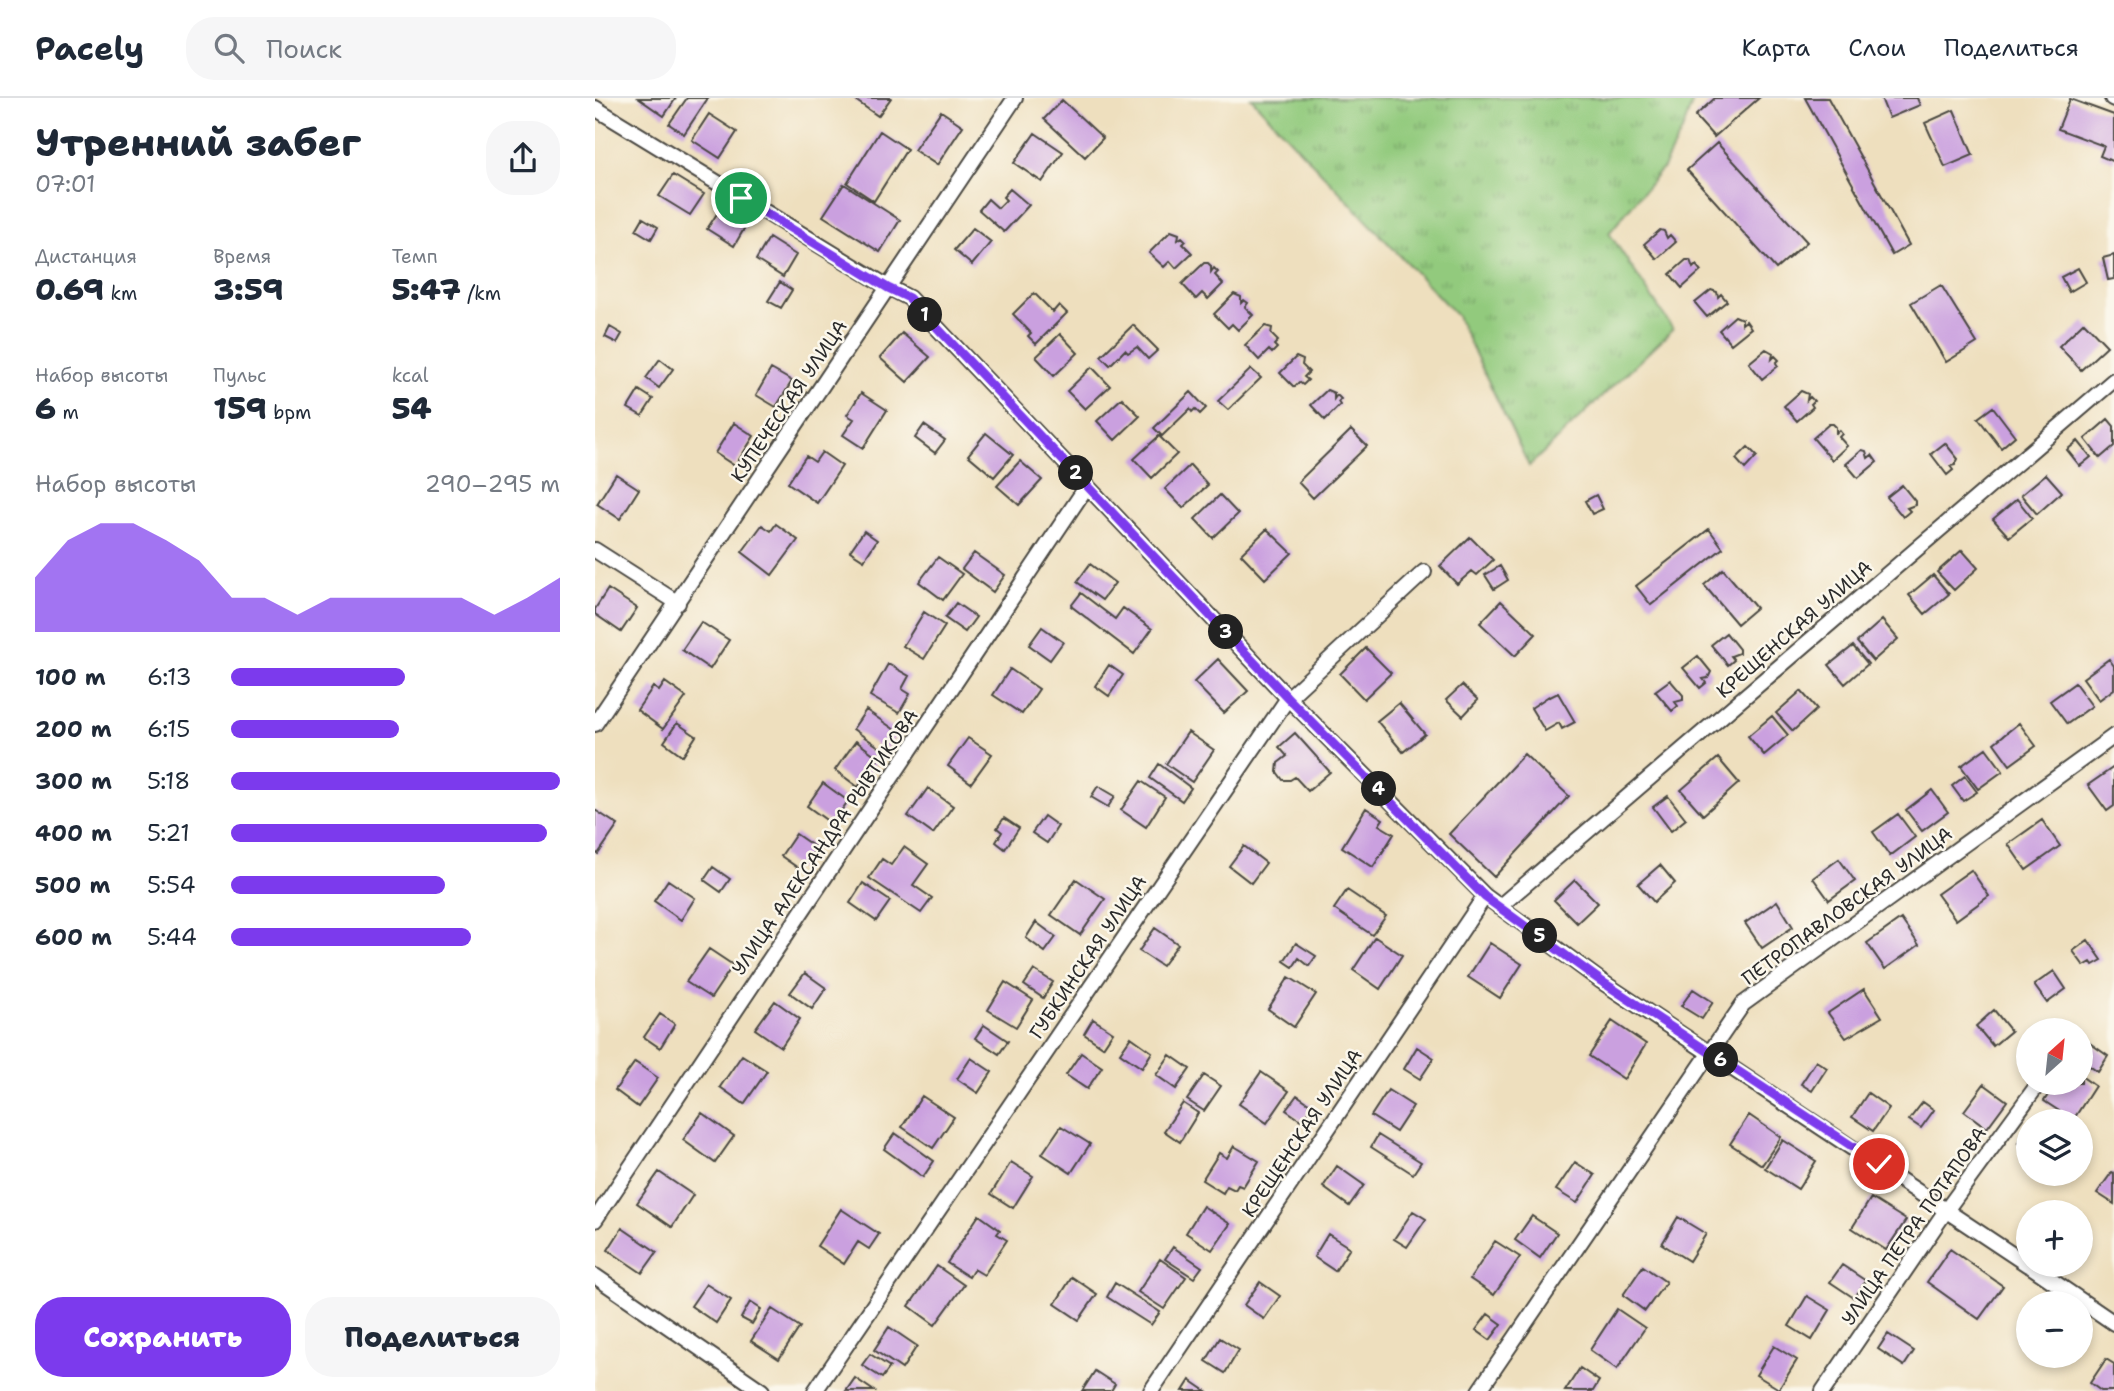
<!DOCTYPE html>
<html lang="ru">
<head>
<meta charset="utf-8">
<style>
  body { margin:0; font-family:"Shantell Sans",sans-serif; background:#f6f6f7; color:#1f2937; height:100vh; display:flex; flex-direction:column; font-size:26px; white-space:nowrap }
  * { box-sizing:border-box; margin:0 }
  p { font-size:23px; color:#747a83 }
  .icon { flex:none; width:38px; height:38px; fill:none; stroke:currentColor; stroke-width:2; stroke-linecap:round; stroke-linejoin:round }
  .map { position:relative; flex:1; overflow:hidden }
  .drawer { display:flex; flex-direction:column; background:#fff; width:595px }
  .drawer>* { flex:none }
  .needle { width:46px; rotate:27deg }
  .tools { position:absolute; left:1421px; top:920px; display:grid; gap:14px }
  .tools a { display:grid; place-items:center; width:77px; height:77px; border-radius:50%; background:#fff; box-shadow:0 4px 10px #0003; font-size:35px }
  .pin { position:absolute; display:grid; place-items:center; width:60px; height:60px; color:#fff; margin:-30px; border:4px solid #fff; border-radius:50%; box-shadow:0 2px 7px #0007 }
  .km { position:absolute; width:35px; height:35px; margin:-18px; border-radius:50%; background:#222; color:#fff; font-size:19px; line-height:35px; text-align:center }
  .round { display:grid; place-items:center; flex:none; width:74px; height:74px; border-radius:28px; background:#f6f6f7 }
  .summary { display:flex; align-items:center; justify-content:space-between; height:119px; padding:0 35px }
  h1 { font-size:38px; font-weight:800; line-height:52px }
  .stats { display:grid; grid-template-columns:repeat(3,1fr); gap:10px; height:119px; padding:7px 35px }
  .stats div { display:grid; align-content:center }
  .stats b { font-size:30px; font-weight:800 }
  .stats small { font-size:19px; font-weight:400 }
  .stats p { font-size:19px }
  .chart { height:196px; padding:14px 35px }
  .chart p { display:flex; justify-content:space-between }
  .chart svg { width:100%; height:126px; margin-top:7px; fill:#7c3aed; opacity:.7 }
  .button { display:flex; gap:14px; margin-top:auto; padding:14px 35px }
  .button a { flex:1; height:80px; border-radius:28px; background:#7c3aed; color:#fff; font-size:28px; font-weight:800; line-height:80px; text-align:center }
  .button a+a { background:#f6f6f7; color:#1f2937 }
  ul { padding:0 35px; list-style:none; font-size:23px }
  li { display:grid; grid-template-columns:112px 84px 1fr; align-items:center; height:52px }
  li i { height:18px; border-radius:9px; background:#7c3aed }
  header { display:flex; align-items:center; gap:42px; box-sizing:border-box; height:98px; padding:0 35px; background:#fff; border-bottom:2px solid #e0e1e3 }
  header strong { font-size:33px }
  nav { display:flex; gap:38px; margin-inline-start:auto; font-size:24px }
  .search { width:490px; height:63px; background:#f6f6f7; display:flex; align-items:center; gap:18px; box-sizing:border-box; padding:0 24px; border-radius:28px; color:#747a83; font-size:26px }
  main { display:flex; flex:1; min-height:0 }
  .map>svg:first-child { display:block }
  .grass { fill:url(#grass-tufts); stroke:#5e7a54; stroke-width:2 }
  .building { fill:#caa0df }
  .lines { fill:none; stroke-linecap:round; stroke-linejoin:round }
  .minor-casing { stroke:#484641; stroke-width:18 }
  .minor { stroke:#fff; stroke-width:14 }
  .route-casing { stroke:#fff; stroke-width:14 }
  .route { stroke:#7c3aed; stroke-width:9 }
  .labels { text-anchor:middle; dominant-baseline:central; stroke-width:5; stroke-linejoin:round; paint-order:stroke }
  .street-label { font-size:19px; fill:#2b2b2b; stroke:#fbf7ec }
</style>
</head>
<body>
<header>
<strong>Pacely</strong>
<div class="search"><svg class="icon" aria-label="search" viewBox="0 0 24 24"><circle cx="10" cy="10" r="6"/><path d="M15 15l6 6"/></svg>Поиск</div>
<nav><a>Карта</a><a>Слои</a><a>Поделиться</a></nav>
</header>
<main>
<section class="drawer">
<div class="summary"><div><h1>Утренний забег</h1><p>07:01</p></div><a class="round"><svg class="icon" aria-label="share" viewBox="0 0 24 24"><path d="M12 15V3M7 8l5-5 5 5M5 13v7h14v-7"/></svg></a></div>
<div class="stats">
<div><p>Дистанция</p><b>0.69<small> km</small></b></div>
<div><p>Время</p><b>3:59</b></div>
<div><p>Темп</p><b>5:47<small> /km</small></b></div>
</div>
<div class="stats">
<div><p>Набор высоты</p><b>6<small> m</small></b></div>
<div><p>Пульс</p><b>159<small> bpm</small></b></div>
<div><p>kcal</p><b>54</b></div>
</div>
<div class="chart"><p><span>Набор высоты</span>290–295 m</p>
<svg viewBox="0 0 160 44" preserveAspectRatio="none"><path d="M0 44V25L10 12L20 6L30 6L40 12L50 19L60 32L70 32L80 38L90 32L100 32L110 32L120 32L130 32L140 38L150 32L160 25V44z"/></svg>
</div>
<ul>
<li><b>100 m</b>6:13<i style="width:53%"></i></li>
<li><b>200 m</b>6:15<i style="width:51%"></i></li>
<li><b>300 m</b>5:18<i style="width:100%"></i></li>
<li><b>400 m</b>5:21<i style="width:96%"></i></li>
<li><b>500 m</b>5:54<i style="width:65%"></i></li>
<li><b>600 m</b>5:44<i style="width:73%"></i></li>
</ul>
<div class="button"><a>Сохранить</a><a>Поделиться</a></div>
</section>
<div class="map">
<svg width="1519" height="1293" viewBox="0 0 1519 1293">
  <defs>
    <pattern id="grass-tufts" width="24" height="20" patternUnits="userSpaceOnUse" patternTransform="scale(1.75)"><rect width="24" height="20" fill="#92ca7d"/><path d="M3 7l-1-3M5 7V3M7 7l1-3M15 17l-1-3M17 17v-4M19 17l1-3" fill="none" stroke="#77a467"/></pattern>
  </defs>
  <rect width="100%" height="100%" fill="#fbf7ec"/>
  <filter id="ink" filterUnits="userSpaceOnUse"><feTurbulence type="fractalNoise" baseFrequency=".0143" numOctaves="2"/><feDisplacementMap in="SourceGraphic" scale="14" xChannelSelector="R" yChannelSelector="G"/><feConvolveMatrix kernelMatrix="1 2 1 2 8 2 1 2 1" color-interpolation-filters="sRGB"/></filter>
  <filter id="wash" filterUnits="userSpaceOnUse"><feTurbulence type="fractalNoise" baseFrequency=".00686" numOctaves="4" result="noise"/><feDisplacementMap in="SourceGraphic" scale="28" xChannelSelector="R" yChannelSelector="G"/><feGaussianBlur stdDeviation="1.57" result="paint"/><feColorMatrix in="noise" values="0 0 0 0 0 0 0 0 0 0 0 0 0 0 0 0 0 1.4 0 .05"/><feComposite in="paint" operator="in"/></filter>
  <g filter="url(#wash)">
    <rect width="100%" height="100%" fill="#eedfbe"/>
    <path class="grass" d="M656,0H1099L1087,33L1068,70L1014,135L1078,231L934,368L862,218Z"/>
    <g id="blocks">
      <path class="building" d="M43,0H81L69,18Z
        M92,0H113L89,36L74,26Z
        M261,0H296L283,18L260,2Z
        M1120,0H1164L1119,39L1100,18Z
        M1210,0H1233L1314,147L1297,157Z
        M1286,0H1322L1325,7L1294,20Z
        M1475,1L1519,17V64L1505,58L1509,48L1463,31Z
        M467,2L508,40L490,59L449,21Z
        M1359,12L1378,57L1350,69L1330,25Z
        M346,13L368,28L342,67L319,52Z
        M114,16L142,34L125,60L97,42Z
        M285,33L312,51L279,103L252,85Z
        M440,35L468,54L447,84L419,65Z
        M1122,45L1212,144L1181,171L1092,72Z
        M78,77L109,96L95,117L64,98Z
        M249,86L305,122L285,154L228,118Z
        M415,91L434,107L409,134L384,112L393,101L403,110L411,102L408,99Z
        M127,108L153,124L139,148L112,131Z
        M48,120L63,129L56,141L41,132Z
        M378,130L396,144L377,167L359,152Z
        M1065,132L1069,133L1072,140L1075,137L1081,144L1062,161L1049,146Z
        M576,133L584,136L583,142L587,139L591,143L588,146L597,155L581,170L575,163L569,169L554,155Z
        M174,140L201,157L188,179L161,162Z
        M1519,157V181L1513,182L1508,160Z
        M1091,162H1095L1098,170L1101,167L1106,173L1087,190L1075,176Z
        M609,165H613L616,168V174L619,170L623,174L620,177L628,186L613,201L607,195L601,201L587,186Z
        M1483,170L1491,184L1474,194L1466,179Z
        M185,184L197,192L186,210L173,203Z
        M1346,187L1382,245L1351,264L1316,205Z
        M1116,192L1122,194L1123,199L1126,196L1132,203L1112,219L1100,205Z
        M439,195L458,214L464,207L472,215L441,246L433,238L436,235L418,216Z
        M639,196L646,199V205L649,202L653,205L650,209L658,217L643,232L637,226L633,230L619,216Z
        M1140,218L1147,221V226L1151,223L1156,230L1136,246L1124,232Z
        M1489,224L1512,248L1486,272L1464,248Z
        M538,227L563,252L553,261L542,249L533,255L530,252L515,267L506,258Z
        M670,228L677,230L676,236L683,243L679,247L682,250L677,255L674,252L664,262L650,247Z
        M15,229L27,236L22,245L10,239Z
        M307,235L335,259L312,284L285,260Z
        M465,236L483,255L459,278L441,259Z
        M1171,251L1178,255L1177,261L1180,258L1184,262L1181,265L1183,268L1167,281L1154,265Z
        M701,259L708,262L707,267L714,274L709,279L713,282L708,287L704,284L699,289L685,275Z
        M65,261L78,271L64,290L51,280Z
        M497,269L515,288L490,311L472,293Z
        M176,271L197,283L181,309L161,297Z
        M656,271L666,280L633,312L623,303Z
        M44,292L58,301L47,318L33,310Z
        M732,292L739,295V301L742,297L746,301L743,304L745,307L730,322L716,307Z
        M1206,293L1213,296L1212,302L1215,299L1219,303L1216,306L1218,309L1202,323L1189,308Z
        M596,294L611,310L605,316L600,311L597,314L595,311L567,338L559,330Z
        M266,295L292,312L268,350L248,337L259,321L252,317Z
        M527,300L545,318L520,342L502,323Z
        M1398,309L1420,338L1406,350L1383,320Z
        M1513,321L1519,328V348L1505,360L1490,341Z
        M139,325L159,338L140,368L120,355Z
        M1234,326H1238L1241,329V335L1244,332L1247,336L1244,339L1252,348L1237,362L1218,340Z
        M329,327L350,342L340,355L320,340Z
        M756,332L772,348L718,400L703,384Z
        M391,335L418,357L399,379L373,357Z
        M564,338L582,356L557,380L539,361Z
        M1483,343L1496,359L1485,368L1472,352Z
        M1350,345L1363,361L1360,367L1355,368L1358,372L1352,377L1336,356Z
        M1153,349L1162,358L1150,371L1141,361Z
        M1267,352L1271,353L1273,360L1277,357L1282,364L1263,380L1251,366Z
        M227,354L247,368L222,405L193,385L211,358L220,364Z
        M425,363L447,382L424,407L402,388Z
        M595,367L613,387L588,410L570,391Z
        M21,376L44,391L25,421L2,406Z
        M1451,376L1467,394L1442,416L1426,397Z
        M1307,387L1320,403V407L1312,410L1315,413L1308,419L1292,399Z
        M625,397L643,416L618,440L600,421Z
        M1001,397L1008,411L997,416L990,403Z
        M1422,401L1437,420L1414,439L1398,421Z
        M181,426L203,442L177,477L147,454L167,427L176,433Z
        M672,431L697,455L670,481L646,456Z
        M1114,431L1128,450L1056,507L1041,488Z
        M269,433L282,442L269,462L255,453Z
        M875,439L898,462L882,477L877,473L862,486L845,468Z
        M1367,452L1383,470L1359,492L1342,474Z
        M379,455L410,477L398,494L367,471Z
        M343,459L367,476L348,502L324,484Z
        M495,466L520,485L507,502L482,484Z
        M905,468L913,482L899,491L890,477Z
        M1128,471L1161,510L1142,526L1109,487Z
        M1338,477L1354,496L1330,516L1314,497Z
        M13,491L42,510L26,534L0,516V511Z
        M486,495L520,521L528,510L557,531L539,556L476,508Z
        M906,503L941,536L920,558L885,525Z
        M361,505L381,519L370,534L350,520Z
        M329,514L350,528L329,561L308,548Z
        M1287,522L1303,541L1278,563L1262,544Z
        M106,524L134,542L115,571L87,552Z
        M447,529L468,544L455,562L434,547Z
        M1131,535L1144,551V555L1136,558L1139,562L1133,567L1116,547Z
        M1258,548L1273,566L1250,586L1234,567Z
        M771,550L796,575L769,601L745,576Z
        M1103,558L1116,574L1113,580L1108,581L1111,585L1105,590L1088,570Z
        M623,561L653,593L629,615L599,584Z
        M1514,561L1519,568V591L1504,602L1488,580Z
        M293,566L314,578L307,591L315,596L304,615L275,598Z
        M514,567L528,577L514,598L500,588Z
        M415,571L444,591L427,616L398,597Z
        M1075,582L1088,597V602L1080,604L1083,608L1077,613L1060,593Z
        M70,584L91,599L68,631L42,612L58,589L64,593Z
        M1480,585L1497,608L1472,626L1455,603Z
        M867,587L883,602L868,618L851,602Z
        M1206,593L1222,611L1198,633L1181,615Z
        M963,595L980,624L967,631L964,625L950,633L936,610L954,598L955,599Z
        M804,605L830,636L808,654L782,623Z
        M271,612L303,634L290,653L258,631Z
        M1177,618L1193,637L1169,657L1153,638Z
        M82,625L101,638L88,658L69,644Z
        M1424,625L1441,648L1415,667L1399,645Z
        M593,634L619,652L597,684L571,666Z
        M700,635L735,674L713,693L700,679L695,682H688L682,674L683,665L692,658L684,649Z
        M373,640L397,656L376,685L353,668Z
        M261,643L284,660L263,689L240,672Z
        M1391,650L1408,673L1383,691L1366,668Z
        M929,656L974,698L899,779L854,736Z
        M1123,660L1144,685L1108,717L1086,692Z
        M564,666L596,690L587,703L555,680Z
        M1519,669V708L1512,713L1493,687Z
        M1370,678L1382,694L1368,703L1357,688Z
        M546,683L570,699L551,729L526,712Z
        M228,685L253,703L237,726L212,708Z
        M503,688L520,698L513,709L496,699Z
        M333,690L358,708L338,736L313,718Z
        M1337,692L1353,714L1327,733L1311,712Z
        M1073,698L1091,721L1076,733L1058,709Z
        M771,710L788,721L784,727L799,736L778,769L747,749Z
        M0,712L23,727L3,756L0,754Z
        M1303,716L1320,739L1295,758L1278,734Z
        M449,718L463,728L452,745L437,735Z
        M409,720L424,730L410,751L401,744L407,734L402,730Z
        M1447,722L1465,748L1431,772L1413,746Z
        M201,736L221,750L206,772L186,758Z
        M649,748L671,765L656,785L634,768Z
        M309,749L333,766L318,787L337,800L326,815L274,780L287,761L296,767Z
        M1244,761L1260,783L1234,802L1218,780Z
        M1065,767L1080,785L1059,804L1043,786Z
        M118,769L135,781L126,794L109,782Z
        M1376,772L1394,798L1361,822L1342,796Z
        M481,781L510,801L485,837L456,817Z
        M73,782L100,800L86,822L59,803Z
        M980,782L1003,805L982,825L959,802Z
        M268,785L295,803L281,823L255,805Z
        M752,792L791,818L777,837L739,811Z
        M1182,803L1198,829L1167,850L1150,825Z
        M1306,821L1324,847L1290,871L1272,845Z
        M441,824L461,839L450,854L431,840Z
        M560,830L583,846L567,868L544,853Z
        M780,839L807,857L785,891L758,872Z
        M1493,842L1507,862L1498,867L1496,864L1489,868L1478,853Z
        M701,845L721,858L714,868L704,860L698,869L689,863Z
        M895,845L927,866L905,900L873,879Z
        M114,851L138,867L116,900L91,884Z
        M439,872L458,884L448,900L429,887Z
        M1459,873L1471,891L1452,905L1439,887Z
        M210,875L231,890L217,911L195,895Z
        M694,879L721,896L699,929L673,911Z
        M410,884L438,902L421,929L393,912Z
        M1098,891L1118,904L1107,921L1086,908Z
        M1269,891L1287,919L1251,940L1233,915Z
        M180,903L205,921L186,949L160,931Z
        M1399,912L1416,933L1398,948L1381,928Z
        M65,916L80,926L65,950L49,939Z
        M498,921L518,934L508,949L489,936Z
        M1017,923L1051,946L1029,981L994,958Z
        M389,927L413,943L404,956L380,940Z
        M536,939L557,954L547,970L525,955Z
        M1489,941L1513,958L1503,974L1486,962V945Z
        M822,949L839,960L825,981L809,971Z
        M486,955L507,969L492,991L471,977Z
        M147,957L172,973L149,1006L125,989Z
        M575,957L595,971L581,991L561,977Z
        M376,960L397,974L383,995L362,981Z
        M1221,963L1232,970L1217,993L1206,986Z
        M40,964L63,980L43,1009L20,992Z
        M666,974L694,993L672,1025L644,1006Z
        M609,977L626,988L609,1013L592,1002Z
        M1486,978L1500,988L1478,1022L1449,1003L1461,985H1486Z
        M1389,986L1412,1003L1392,1030L1369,1013Z
        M793,992L818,1008L801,1034L776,1018Z
        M1273,995L1294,1010L1278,1033L1257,1019Z
        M702,997L718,1008L707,1023L691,1012Z
        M327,998L359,1019L338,1050L307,1029Z
        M1328,1004L1339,1012L1326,1030L1314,1022Z
        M588,1005L603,1015L585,1044L569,1033Z
        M107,1015L139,1038L120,1065L88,1042Z
        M1154,1017L1186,1039L1167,1067L1135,1046Z
        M466,1028L495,1046L476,1075L447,1056Z
        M1433,1030V1051L1423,1045Z
        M300,1035L339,1063L328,1079L289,1051Z
        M783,1037L826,1064L818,1076L776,1049Z
        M1188,1042L1221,1063L1203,1091L1170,1070Z
        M639,1048L664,1063L648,1089L643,1087L640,1092L632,1088L628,1095L607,1082L624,1055L632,1060Z
        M416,1064L438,1078L418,1110L396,1096Z
        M980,1064L1000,1077L982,1105L961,1092Z
        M742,1068L769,1087L754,1108L728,1089Z
        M64,1074L98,1097L77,1129L42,1105Z
        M1517,1074L1519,1075V1106L1502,1095Z
        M1276,1100L1311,1122L1291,1152L1257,1130Z
        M608,1108L635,1126L617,1152L591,1135Z
        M246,1111L284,1136L274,1151L263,1144L249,1166L222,1148Z
        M818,1113L831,1121L812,1149L799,1141Z
        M384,1117L405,1132L402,1136L412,1142L389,1177L379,1171L374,1179L352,1165Z
        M937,1118L962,1135L945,1160L920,1142Z
        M1083,1119L1111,1136L1094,1163L1067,1146Z
        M27,1130L62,1154L47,1175L13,1152Z
        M733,1136L755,1150L740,1173L719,1159Z
        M900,1143L925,1159L899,1197L875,1181Z
        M578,1149L607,1169L599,1180L570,1161Z
        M1355,1151L1408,1188L1384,1221L1332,1184Z
        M565,1161L591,1179L569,1211L543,1194Z
        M1247,1167L1271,1183L1259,1200L1235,1184Z
        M342,1168L369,1187L340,1227L314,1208Z
        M1048,1168L1071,1184L1050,1213L1028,1197Z
        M477,1179L502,1196L484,1222L460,1206Z
        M665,1184L685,1198L669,1221L649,1207Z
        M520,1185L565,1214L556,1227L512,1199Z
        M111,1186L136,1202L121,1225L96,1208Z
        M1212,1198L1235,1212L1217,1242L1194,1228Z
        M155,1204L166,1211L157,1226L146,1220Z
        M177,1211L205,1229L184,1261L156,1243Z
        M1022,1211L1050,1230L1022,1271L995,1252Z
        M893,1216L907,1226L895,1242L881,1232Z
        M294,1229L322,1248L307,1271L279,1252Z
        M1293,1236L1319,1253L1309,1268L1283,1251Z
        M625,1240L644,1252L630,1275L611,1263Z
        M1179,1248L1202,1262L1184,1291L1161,1277Z
        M275,1256L295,1269L287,1280L267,1267Z
        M1511,1261L1519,1266V1293H1506L1495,1285Z
        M985,1270L1004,1283L998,1293H970Z
        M500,1273L520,1286L516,1293H487Z
        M260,1280L279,1293H251Z
        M595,1282L611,1293H588Z"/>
    </g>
  </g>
  <g filter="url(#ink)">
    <use href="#blocks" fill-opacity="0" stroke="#484641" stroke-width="2"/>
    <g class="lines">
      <g class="minor-casing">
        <path id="minor" d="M1517,0L1519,1
          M0,10L293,189L314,200L693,600L890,798L1006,883L1433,1167
          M0,452L83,505
          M0,626L420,0
          M904,809L1519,282
          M0,1122L492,388
          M1434,1167L1519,1225
          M0,1178L167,1293
          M220,1293L693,600L829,474
          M556,1293L890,798
          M884,1293L1148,906L1519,638
          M1228,1293L1352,1111L1444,985"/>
      </g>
      <use href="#minor" class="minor"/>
    </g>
  </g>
  <g class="lines" filter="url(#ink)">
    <g class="route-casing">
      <path id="route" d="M146,100L293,190L314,200L693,600L890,799L1006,883L1284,1066"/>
    </g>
    <use href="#route" class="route"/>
  </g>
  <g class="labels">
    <g class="street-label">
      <text transform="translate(194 303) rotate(-56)">КУПЕЧЕСКАЯ УЛИЦА</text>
      <text transform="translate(1199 531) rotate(-41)">КРЕЩЕНСКАЯ УЛИЦА</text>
      <text transform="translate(230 744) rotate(-56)">УЛИЦА АЛЕКСАНДРА РЫВТИКОВА</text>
      <text transform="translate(1252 808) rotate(-36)">ПЕТРОПАВЛОВСКАЯ УЛИЦА</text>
      <text transform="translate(493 859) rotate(-56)">ГУБКИНСКАЯ УЛИЦА</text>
      <text transform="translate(707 1035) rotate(-56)">КРЕЩЕНСКАЯ УЛИЦА</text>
      <text transform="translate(1319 1128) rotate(-55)">УЛИЦА ПЕТРА ПОТАПОВА</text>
    </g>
  </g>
</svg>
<div class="tools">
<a><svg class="needle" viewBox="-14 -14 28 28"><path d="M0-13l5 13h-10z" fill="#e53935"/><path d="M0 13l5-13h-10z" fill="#747a83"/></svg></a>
<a><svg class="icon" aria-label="layers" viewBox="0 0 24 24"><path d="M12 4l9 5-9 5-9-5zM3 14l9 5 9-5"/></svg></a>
<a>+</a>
<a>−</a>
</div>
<div class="pin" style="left:146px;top:100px;background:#1e9e55"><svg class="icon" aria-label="arrive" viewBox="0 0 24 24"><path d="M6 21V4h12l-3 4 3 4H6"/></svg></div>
<div class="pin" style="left:1284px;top:1066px;background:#d93025"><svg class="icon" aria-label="check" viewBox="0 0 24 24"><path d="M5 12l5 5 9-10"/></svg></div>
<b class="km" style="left:330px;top:217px">1</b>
<b class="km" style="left:481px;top:375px">2</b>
<b class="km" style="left:631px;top:534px">3</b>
<b class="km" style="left:784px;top:691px">4</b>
<b class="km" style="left:945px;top:838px">5</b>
<b class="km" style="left:1126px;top:962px">6</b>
</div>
</main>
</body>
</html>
